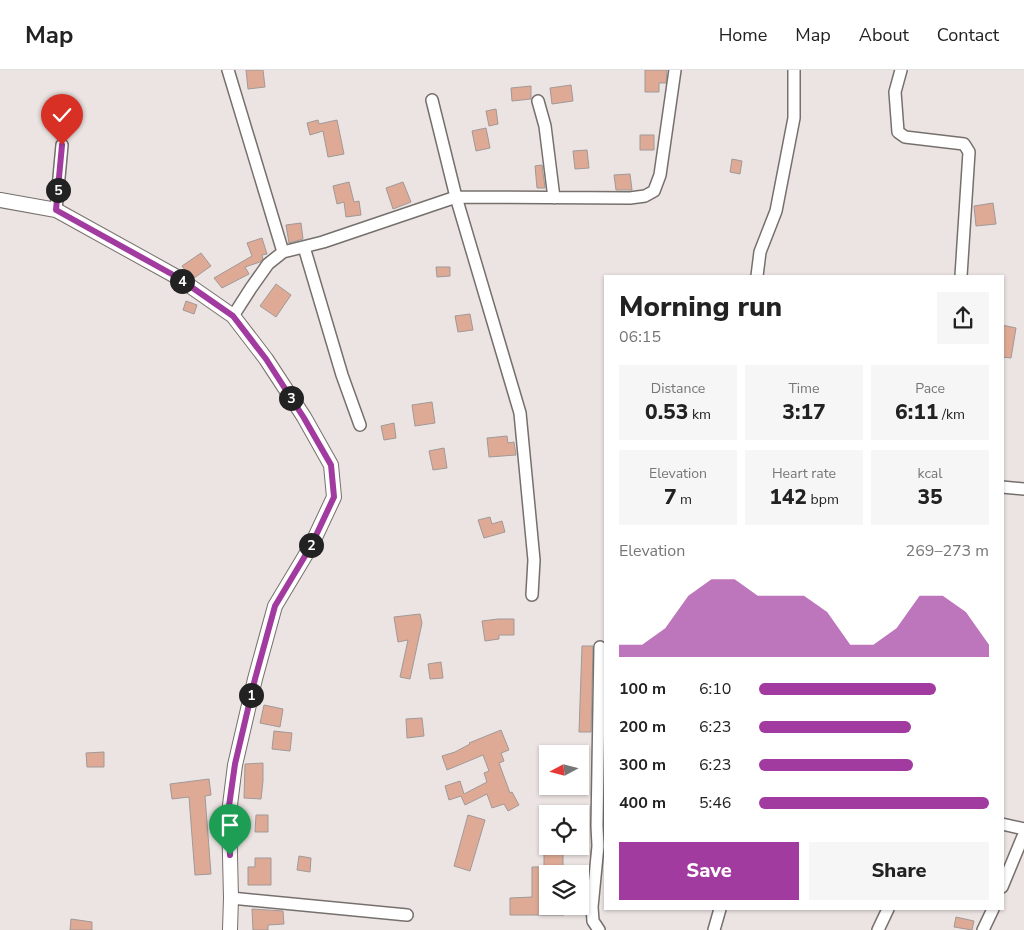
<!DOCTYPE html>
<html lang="en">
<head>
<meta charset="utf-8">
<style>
  body { margin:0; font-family:"Nunito Sans",sans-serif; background:#f6f6f6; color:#222; height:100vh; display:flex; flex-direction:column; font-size:19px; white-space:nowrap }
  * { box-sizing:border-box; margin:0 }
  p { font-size:16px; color:#767676 }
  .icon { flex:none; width:28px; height:28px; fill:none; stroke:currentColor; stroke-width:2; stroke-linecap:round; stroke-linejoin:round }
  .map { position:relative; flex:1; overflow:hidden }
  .sheet { position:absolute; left:604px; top:205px; width:400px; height:635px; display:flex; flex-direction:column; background:#fff; border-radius:0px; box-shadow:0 1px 4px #0004 }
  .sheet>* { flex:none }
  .needle { width:32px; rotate:263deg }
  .tools { position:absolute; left:539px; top:675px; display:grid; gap:10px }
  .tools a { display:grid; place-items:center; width:50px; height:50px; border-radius:0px; background:#fff; box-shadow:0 1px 4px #0004; font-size:25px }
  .pin { position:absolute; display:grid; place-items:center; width:42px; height:42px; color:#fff; margin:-51px -21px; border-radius:50% 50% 50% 0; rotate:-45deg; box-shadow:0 0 5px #0007 }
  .pin .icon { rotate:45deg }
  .km { position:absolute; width:25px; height:25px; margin:-12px; border-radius:50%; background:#222; color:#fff; font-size:14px; line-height:25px; text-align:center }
  .round { display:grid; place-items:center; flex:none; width:52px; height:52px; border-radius:0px; background:#f6f6f6 }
  .summary { display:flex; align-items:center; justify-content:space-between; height:85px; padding:0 15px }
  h1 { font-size:28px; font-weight:800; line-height:38px }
  .figures { display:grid; grid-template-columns:repeat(3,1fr); gap:8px; height:85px; padding:5px 15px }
  .figures div { display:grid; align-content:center; border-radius:0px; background:#f6f6f6; text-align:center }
  .figures b { font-size:21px; font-weight:800 }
  .figures small { font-size:14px; font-weight:400 }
  .figures p { font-size:14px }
  .chart { height:140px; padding:10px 15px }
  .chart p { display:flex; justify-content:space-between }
  .chart svg { width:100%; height:90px; margin-top:5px; fill:#a23b9f; opacity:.7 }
  .primary-button { display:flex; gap:10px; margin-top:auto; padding:10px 15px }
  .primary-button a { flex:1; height:58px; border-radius:0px; background:#a23b9f; color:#fff; font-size:20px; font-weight:800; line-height:58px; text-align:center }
  .primary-button a+a { background:#f6f6f6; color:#222 }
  ul { padding:0 15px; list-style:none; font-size:16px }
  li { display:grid; grid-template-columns:80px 60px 1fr; align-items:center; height:38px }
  li i { height:12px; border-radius:6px; background:#a23b9f }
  header { display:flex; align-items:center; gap:30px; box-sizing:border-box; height:70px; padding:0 25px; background:#fff; border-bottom:1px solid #e0e0e0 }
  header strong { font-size:24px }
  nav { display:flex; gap:28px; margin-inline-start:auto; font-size:18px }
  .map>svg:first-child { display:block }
  .building { fill:#deaa96; stroke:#a09997 }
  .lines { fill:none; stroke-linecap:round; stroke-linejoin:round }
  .minor-casing { stroke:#76706d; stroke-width:14 }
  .major-casing { stroke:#76706d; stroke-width:16 }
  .minor { stroke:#fff; stroke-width:11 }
  .major { stroke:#fff; stroke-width:14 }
  .route-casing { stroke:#fff; stroke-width:10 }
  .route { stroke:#a23b9f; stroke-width:6 }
</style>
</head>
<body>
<header>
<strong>Map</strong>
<nav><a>Home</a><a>Map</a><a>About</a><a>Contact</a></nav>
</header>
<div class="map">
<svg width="1024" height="860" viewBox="0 0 1024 860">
  <rect width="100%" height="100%" fill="#ece4e2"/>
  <path class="building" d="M246,0H263L265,17L248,19Z
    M645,0H667L666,13H659V22H645Z
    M571,15L573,31L552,34L550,18Z
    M531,16V29L512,31L511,18Z
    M496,39L498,54L489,56L486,41Z
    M318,50L319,54L337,50L344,84L328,87L323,61L310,65L307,53Z
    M486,58L490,78L476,81L472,61Z
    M640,65H654V80H640Z
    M587,80L589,98L575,99L573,81Z
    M732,89L742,91L740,104L730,102Z
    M542,95L545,118H537L535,96Z
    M630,104L632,120H616L614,105Z
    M349,112L354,132L359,131L361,145L346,147L344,132L337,134L333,116Z
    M403,112L411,132L393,139L386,118Z
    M993,133L996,154L976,156L974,136Z
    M301,153L303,169L289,173L286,155Z
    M262,168L267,184L262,185L263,189L260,192L245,197L249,204L222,218L214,208L252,186L247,173Z
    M201,183L211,196L194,208L188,204L182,196Z
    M436,197H450V206L437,207Z
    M276,214L291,225L276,247L260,236Z
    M186,231L197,235L194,244L183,240Z
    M470,244L473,260L458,262L455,246Z
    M1002,255L1016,258L1011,288L1002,287Z
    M432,332L435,353L415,356L412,335Z
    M394,353L396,368L384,370L381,356Z
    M507,366L508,373L514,372L516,385L489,387L487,368Z
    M444,378L447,398L433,400L429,381Z
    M490,447L492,454L502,451L505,462L484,468L478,450Z
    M420,544L422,553L410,609L400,607L408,570L398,572L394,547Z
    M498,549H514V565H499V569L485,571L482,551Z
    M582,576H593L591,662H579Z
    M441,592L443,608L430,609L428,594Z
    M264,635L283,639L280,657L260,653Z
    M422,648L424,666L407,668L406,649Z
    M501,660L509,680L501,683L504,691L499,693L510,723L512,722L519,735L508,741L504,734L492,738L487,724L465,735L461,726L449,730L445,716L460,711L464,724L487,712L484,703L489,701L483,685L447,700L442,686L455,682L470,674L469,673Z
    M274,661L292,663L290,681L272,679Z
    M104,682V697H87L86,683Z
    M263,693V711L261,729L244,728L245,694Z
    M209,709L211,725L205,726L211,804L195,805L189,727L172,729L170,714Z
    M256,745H268V762H255Z
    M468,745L485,750L470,801L454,796Z
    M544,776H563V804H548V836H564V845H510V828L532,827V797H544Z
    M299,786L311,788L310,802L297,800Z
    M255,788H271V815H248V797H255Z
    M252,839L283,841L284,854L268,855V860H253Z
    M956,847L974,851L972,860L954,857Z
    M71,849L92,852V860H70Z"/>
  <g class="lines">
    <g class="minor-casing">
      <path id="minor" d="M228,0L283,182
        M901,0L895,22L898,62L905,67L964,74L969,82L961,206
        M432,30L456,127L520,343L534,490L532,525
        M538,31L545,56L554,128
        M56,140L62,75
        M304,177L342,305L360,355
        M757,206L760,182L776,141L794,48V0
        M233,246L251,218L268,194L283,182L323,172L456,127L630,128L645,126L654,121L660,105L675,0
        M1002,417L1024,419
        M1002,754L1024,759
        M1002,817L1024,764
        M231,828L407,845
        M599,860L593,851L592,837L598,776L597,756L600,577
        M714,860L720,839
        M878,860L888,839
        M983,860L993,839"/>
    </g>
    <g class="major-casing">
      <path id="major" d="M0,130L56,140L177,207L233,246L266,289L304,347L331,395L334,427L311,476L275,536L255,609L235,695L229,743L231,828L230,860"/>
    </g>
    <use href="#minor" class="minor"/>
    <use href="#major" class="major"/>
  </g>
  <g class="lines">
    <g class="route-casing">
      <path id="route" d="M62,75L56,140L177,207L233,246L266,289L304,348L331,395L334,427L311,476L275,536L255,609L235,694L228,743L230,785"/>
    </g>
    <use href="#route" class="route"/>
  </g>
</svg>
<div class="tools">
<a><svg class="needle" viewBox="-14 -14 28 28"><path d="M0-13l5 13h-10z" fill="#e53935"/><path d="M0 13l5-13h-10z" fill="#767676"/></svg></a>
<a><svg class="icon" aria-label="locate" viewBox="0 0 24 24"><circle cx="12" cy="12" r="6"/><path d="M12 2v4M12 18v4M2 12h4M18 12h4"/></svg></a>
<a><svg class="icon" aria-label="layers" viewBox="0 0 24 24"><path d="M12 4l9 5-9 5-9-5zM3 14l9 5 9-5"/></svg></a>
</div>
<div class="pin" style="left:230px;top:785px;background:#1e9e55"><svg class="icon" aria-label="arrive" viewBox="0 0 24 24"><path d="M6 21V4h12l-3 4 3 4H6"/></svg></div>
<div class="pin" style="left:62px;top:75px;background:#d93025"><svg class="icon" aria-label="check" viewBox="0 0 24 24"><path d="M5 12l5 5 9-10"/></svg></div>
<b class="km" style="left:251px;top:625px">1</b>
<b class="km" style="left:311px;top:475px">2</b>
<b class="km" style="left:291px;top:328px">3</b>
<b class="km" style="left:182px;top:211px">4</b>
<b class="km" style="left:58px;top:120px">5</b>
<section class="sheet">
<div class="summary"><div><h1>Morning run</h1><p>06:15</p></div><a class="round"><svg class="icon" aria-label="share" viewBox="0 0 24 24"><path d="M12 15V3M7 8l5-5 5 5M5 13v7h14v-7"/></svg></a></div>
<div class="figures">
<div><p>Distance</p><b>0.53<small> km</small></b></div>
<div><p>Time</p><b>3:17</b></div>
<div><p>Pace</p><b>6:11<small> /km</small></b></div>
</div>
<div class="figures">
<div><p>Elevation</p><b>7<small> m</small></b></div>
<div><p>Heart rate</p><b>142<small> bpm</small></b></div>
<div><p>kcal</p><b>35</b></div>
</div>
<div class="chart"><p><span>Elevation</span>269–273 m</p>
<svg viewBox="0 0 160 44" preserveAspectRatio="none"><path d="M0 44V38L10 38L20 30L30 14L40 6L50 6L60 14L70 14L80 14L90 22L100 38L110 38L120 30L130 14L140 14L150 22L160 38V44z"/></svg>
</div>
<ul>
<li><b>100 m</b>6:10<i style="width:77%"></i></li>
<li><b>200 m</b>6:23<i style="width:66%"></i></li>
<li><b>300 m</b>6:23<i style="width:67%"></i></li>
<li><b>400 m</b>5:46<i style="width:100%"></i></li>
</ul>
<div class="primary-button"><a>Save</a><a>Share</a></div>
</section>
</div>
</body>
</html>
